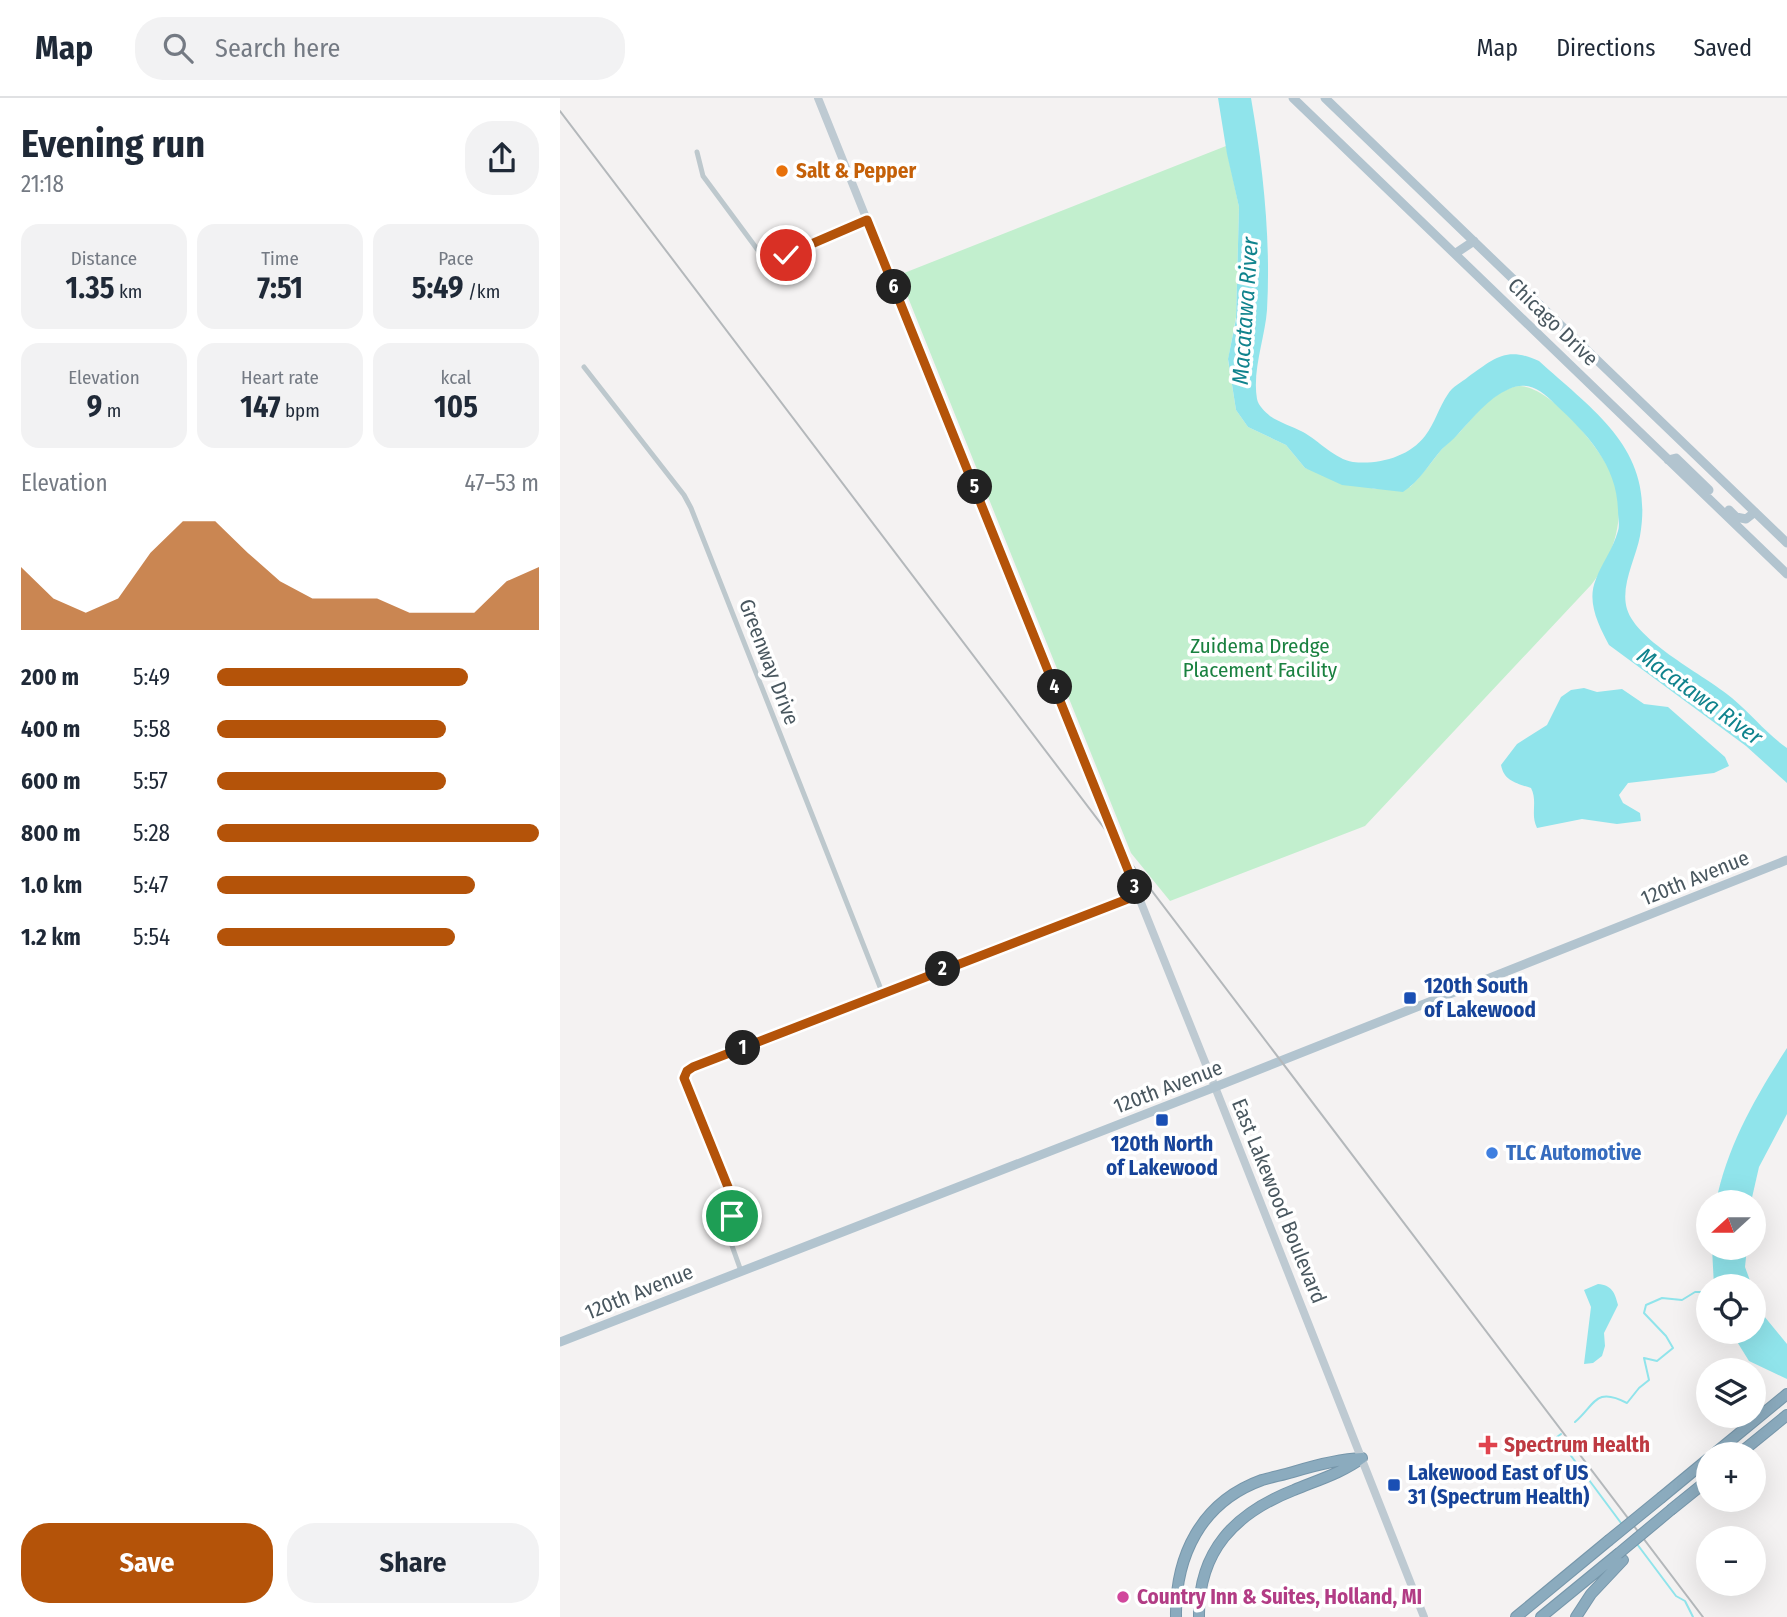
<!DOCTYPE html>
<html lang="en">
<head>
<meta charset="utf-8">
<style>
  body { margin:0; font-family:"Fira Sans Condensed",sans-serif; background:#f2f2f3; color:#1f2937; height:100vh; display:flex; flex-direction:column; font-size:26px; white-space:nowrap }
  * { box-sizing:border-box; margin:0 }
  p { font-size:23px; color:#747a83 }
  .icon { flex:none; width:38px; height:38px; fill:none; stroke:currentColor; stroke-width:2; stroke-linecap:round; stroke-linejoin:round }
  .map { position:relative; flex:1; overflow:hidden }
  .panel { display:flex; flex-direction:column; background:#fff; width:560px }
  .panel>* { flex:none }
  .needle { width:46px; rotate:249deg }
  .tools { position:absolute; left:1136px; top:1092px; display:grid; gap:14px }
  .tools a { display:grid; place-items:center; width:70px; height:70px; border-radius:50%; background:#fff; box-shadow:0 7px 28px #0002; font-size:35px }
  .pin { position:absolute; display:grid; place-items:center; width:60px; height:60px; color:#fff; margin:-30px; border:4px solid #fff; border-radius:50%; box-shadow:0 2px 7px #0007 }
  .km { position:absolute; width:35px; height:35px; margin:-18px; border-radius:50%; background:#222; color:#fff; font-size:19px; line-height:35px; text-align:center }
  .round { display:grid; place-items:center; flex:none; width:74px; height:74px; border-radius:28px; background:#f2f2f3 }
  .headline { display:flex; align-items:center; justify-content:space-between; height:119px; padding:0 21px }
  h1 { font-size:38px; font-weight:700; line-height:52px }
  .figures { display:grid; grid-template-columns:repeat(3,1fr); gap:10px; height:119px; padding:7px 21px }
  .figures div { display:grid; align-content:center; border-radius:18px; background:#f2f2f3; text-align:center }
  .figures b { font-size:30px; font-weight:700 }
  .figures small { font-size:19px; font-weight:400 }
  .figures p { font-size:19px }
  .chart { height:196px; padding:14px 21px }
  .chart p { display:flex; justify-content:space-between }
  .chart svg { width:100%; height:126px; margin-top:7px; fill:#b45309; opacity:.7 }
  .button { display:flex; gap:14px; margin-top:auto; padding:14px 21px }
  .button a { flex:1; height:80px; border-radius:28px; background:#b45309; color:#fff; font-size:28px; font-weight:700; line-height:80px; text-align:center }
  .button a+a { background:#f2f2f3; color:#1f2937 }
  ul { padding:0 21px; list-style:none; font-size:23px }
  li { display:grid; grid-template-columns:112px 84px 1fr; align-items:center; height:52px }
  li i { height:18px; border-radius:9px; background:#b45309 }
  header { display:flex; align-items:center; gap:42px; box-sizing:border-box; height:98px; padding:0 35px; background:#fff; border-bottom:2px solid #e0e1e3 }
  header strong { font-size:33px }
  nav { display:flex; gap:38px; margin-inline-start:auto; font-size:24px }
  .search { width:490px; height:63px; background:#f2f2f3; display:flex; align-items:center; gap:18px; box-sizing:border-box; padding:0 24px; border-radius:28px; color:#747a83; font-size:26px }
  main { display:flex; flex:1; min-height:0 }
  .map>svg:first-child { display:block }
  .green { fill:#c2efce }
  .water { fill:#90e4eb }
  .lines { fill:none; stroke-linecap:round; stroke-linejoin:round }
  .stream { stroke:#90e4eb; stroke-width:2 }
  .motorway-casing { stroke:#7696aa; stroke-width:12 }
  .minor { stroke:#bdc8cd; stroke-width:5 }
  .secondary { stroke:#becad2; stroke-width:8 }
  .primary { stroke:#b2c4cf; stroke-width:9 }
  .motorway { stroke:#8babbe; stroke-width:10 }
  .rail { stroke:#b4b8bb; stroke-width:2 }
  .motorway-bridge-casing { stroke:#7696aa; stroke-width:12; stroke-linecap:butt }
  .motorway-bridge { stroke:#8babbe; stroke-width:10 }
  .route-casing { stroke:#fff; stroke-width:14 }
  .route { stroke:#b45309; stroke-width:9 }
  .food-dot { fill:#e8710a; stroke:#fff; stroke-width:2.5 }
  .transit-dot { fill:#1a4fb4; stroke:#fff; stroke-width:2.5 }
  .shop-dot { fill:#3f7fe0; stroke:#fff; stroke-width:2.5 }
  .health-dot { fill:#e0444e; stroke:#fff; stroke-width:2.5 }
  .hotel-dot { fill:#d1479c; stroke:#fff; stroke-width:2.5 }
  .labels { text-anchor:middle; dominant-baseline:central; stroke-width:7; stroke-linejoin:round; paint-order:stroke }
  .food-label { font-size:21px; font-weight:bold; fill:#c56008; stroke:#fff; text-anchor:start }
  .street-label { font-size:21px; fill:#49575f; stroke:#fff }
  .park-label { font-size:21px; fill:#1a8140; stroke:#fff }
  .transit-label { font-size:21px; font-weight:bold; fill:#164399; stroke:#fff; text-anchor:start }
  .shop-label { font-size:21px; font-weight:bold; fill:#366cbe; stroke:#fff; text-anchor:start }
  .health-label { font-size:21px; font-weight:bold; fill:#be3a42; stroke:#fff; text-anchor:start }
  .hotel-label { font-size:21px; font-weight:bold; fill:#b23c85; stroke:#fff; text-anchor:start }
  .water-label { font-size:23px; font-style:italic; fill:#10838d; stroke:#fff }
</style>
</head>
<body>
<header>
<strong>Map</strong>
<div class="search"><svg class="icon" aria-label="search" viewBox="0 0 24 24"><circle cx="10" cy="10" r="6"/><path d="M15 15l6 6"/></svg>Search here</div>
<nav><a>Map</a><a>Directions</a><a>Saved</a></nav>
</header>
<main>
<section class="panel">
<div class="headline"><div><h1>Evening run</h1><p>21:18</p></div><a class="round"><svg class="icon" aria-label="share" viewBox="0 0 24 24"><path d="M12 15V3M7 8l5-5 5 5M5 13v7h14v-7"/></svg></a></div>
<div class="figures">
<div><p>Distance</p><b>1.35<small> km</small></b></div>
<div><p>Time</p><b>7:51</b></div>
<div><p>Pace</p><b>5:49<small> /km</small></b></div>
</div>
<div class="figures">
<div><p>Elevation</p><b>9<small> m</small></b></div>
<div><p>Heart rate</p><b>147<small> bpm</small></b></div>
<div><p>kcal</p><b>105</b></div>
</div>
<div class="chart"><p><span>Elevation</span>47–53 m</p>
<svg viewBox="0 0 160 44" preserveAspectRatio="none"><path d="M0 44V22L10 33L20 38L30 33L40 17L50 6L60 6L70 17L80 27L90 33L100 33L110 33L120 38L130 38L140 38L150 27L160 22V44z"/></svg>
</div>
<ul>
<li><b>200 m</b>5:49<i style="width:78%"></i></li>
<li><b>400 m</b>5:58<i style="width:71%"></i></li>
<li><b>600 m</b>5:57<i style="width:71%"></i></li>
<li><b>800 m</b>5:28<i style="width:100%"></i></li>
<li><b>1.0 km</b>5:47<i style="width:80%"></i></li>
<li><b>1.2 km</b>5:54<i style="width:74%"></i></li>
</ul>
<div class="button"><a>Save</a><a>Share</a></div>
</section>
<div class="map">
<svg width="1227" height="1519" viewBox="0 0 1227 1519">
  <rect width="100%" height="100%" fill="#f4f2f2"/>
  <path class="green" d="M666,48L679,109L676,219L668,262L676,312L688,329L726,347L745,370L815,391L850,389C861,378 871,365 881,352C887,345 894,340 900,334C916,316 930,297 953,289C985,278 1048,358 1056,386C1065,422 1053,459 1031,487L805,728L610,803L571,755L339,177Z"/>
  <path class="water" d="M658,0H691C703,69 711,141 707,212C705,240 692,272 697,301C698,307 705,314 710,318C720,325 732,328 743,334C759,343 775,361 793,364C818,367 849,359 865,338C875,325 879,309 888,296C892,289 902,284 908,279C935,260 946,248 979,263C1035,314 1095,352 1080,438C1076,460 1060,488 1067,511C1077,544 1145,577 1172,600C1191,616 1207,636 1227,650V685L1186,648L1049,547C1039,528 1026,504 1036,481C1042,465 1053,451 1058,433C1060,427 1058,419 1058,412C1057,367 1027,336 995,306C982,293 968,282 949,291C927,301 914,319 898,336C893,342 887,346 882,351C869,366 860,383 843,394L782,387L745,370L726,347L688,329L676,312L668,261L676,221L679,109L667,56Z
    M1024,590L1037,594L1062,591L1084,606L1108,609L1165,659L1169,668L1154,675L1068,685L1059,697L1063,705L1080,715L1081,723L1057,726L1022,721L977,730C970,716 978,704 971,690C956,685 944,683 941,667L957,646L987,627L1001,599L1011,592Z
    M1227,950V1016L1199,1069L1191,1104H1156C1167,1048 1196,998 1227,950Z
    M1152,1150H1187L1185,1169L1192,1188H1154Z
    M1038,1186C1052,1187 1055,1195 1058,1207L1044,1235L1045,1248L1042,1258L1033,1265L1024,1266L1031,1209L1024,1192Z
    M1194,1191L1204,1218L1227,1246V1281L1189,1263L1171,1234H1194Z"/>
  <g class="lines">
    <path class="stream" d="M1015,1324C1035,1307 1035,1288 1067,1305L1079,1290L1089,1282L1084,1260L1097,1263L1113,1250L1106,1238L1084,1215L1086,1207L1102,1200L1122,1202L1135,1194H1148
      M1001,1336L997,1339L1061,1425
      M1077,1446L1116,1498L1125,1503L1133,1519"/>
    <g class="motorway-casing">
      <path id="motorway" d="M1154,1356L1227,1296
        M1179,1356L1227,1317
        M1102,1399L1148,1361
        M1112,1411L1148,1382
        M616,1519C615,1458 641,1404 702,1382C712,1379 723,1377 733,1374C756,1367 778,1361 802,1360
        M639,1519C638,1453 675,1415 734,1392C758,1382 782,1375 802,1360
        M956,1519L1048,1443
        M981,1519L1058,1456
        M1016,1519L1031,1496L1063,1462"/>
    </g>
    <path class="minor" d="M137,54L143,78L200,155L210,160L220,159L308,122
      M24,269L124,397L131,410L322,894
      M181,1173L171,1145L172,1099L124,980L127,973L133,969L578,797"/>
    <path class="secondary" d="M258,0L655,989L864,1519"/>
    <path class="primary" d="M733,0L1227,476
      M765,0L1227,445
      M896,155L914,143
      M1108,362L1116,360L1149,392
      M1169,412L1176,419L1186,421L1195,414
      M0,1244L655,989L1227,762"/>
    <use href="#motorway" class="motorway"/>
    <path class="rail" d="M0,13L1143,1519"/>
    <g class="motorway-bridge-casing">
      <path id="motorway-bridge" d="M1048,1443L1102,1399
        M1058,1456L1112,1411"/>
    </g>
    <use href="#motorway-bridge" class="motorway-bridge"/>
  </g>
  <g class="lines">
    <g class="route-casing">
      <path id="route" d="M172,1118V1099L124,980L127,973L133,969L578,797L307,122L226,157"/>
    </g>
    <use href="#route" class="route"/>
  </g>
  <circle class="food-dot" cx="222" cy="73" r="7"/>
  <g class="transit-dot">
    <rect x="843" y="893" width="14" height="14" rx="3.5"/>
    <rect x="595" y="1015" width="14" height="14" rx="3.5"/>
    <rect x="827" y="1380" width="14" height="14" rx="3.5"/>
  </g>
  <circle class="shop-dot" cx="932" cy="1055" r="7"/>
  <path class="health-dot" d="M924.5 1336.5h7v7h7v7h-7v7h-7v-7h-7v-7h7z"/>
  <circle class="hotel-dot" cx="563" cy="1499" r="7"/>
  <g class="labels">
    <g class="food-label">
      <text x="236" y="73">Salt &amp; Pepper</text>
    </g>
    <g class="street-label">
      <text transform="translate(993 224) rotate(44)">Chicago Drive</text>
      <text transform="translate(209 564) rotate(69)">Greenway Drive</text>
      <text transform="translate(1135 780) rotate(-22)">120th Avenue</text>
      <text transform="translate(608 989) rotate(-21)">120th Avenue</text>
      <text transform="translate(719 1103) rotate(68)">East Lakewood Boulevard</text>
      <text transform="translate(79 1194) rotate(-22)">120th Avenue</text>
    </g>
    <g class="park-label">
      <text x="700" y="548">Zuidema Dredge<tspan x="700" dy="24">Placement Facility</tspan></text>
    </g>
    <g class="transit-label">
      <text x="864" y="888">120th South<tspan x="864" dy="24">of Lakewood</tspan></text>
      <text x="602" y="1046" text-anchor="middle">120th North<tspan x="602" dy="24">of Lakewood</tspan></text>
      <text x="848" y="1375">Lakewood East of US<tspan x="848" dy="24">31 (Spectrum Health)</tspan></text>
    </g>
    <g class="shop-label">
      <text x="946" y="1055">TLC Automotive</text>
    </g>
    <g class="health-label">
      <text x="944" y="1347">Spectrum Health</text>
    </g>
    <g class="hotel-label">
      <text x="577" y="1499">Country Inn &amp; Suites, Holland, MI</text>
    </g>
    <g class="water-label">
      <text transform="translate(685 213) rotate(-86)">Macatawa River</text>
      <text transform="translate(1140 598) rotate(36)">Macatawa River</text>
    </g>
  </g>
</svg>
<div class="tools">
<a><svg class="needle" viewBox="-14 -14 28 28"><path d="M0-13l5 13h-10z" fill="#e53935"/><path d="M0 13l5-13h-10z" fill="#747a83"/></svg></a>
<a><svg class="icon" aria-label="locate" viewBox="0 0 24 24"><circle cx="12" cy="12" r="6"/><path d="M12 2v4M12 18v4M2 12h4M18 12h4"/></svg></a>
<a><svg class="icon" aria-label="layers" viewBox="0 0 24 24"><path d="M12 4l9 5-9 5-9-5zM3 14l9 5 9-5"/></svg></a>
<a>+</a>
<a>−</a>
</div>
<div class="pin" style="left:172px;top:1118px;background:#1e9e55"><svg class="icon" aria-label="arrive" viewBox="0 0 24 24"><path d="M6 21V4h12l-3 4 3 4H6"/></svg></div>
<div class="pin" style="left:226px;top:157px;background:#d93025"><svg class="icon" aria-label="check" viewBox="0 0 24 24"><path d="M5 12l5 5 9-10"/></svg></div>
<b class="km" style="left:183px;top:950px">1</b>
<b class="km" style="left:383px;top:871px">2</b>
<b class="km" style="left:575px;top:789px">3</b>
<b class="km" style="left:495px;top:589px">4</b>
<b class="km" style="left:415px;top:389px">5</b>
<b class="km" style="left:334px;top:189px">6</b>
</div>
</main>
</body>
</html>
